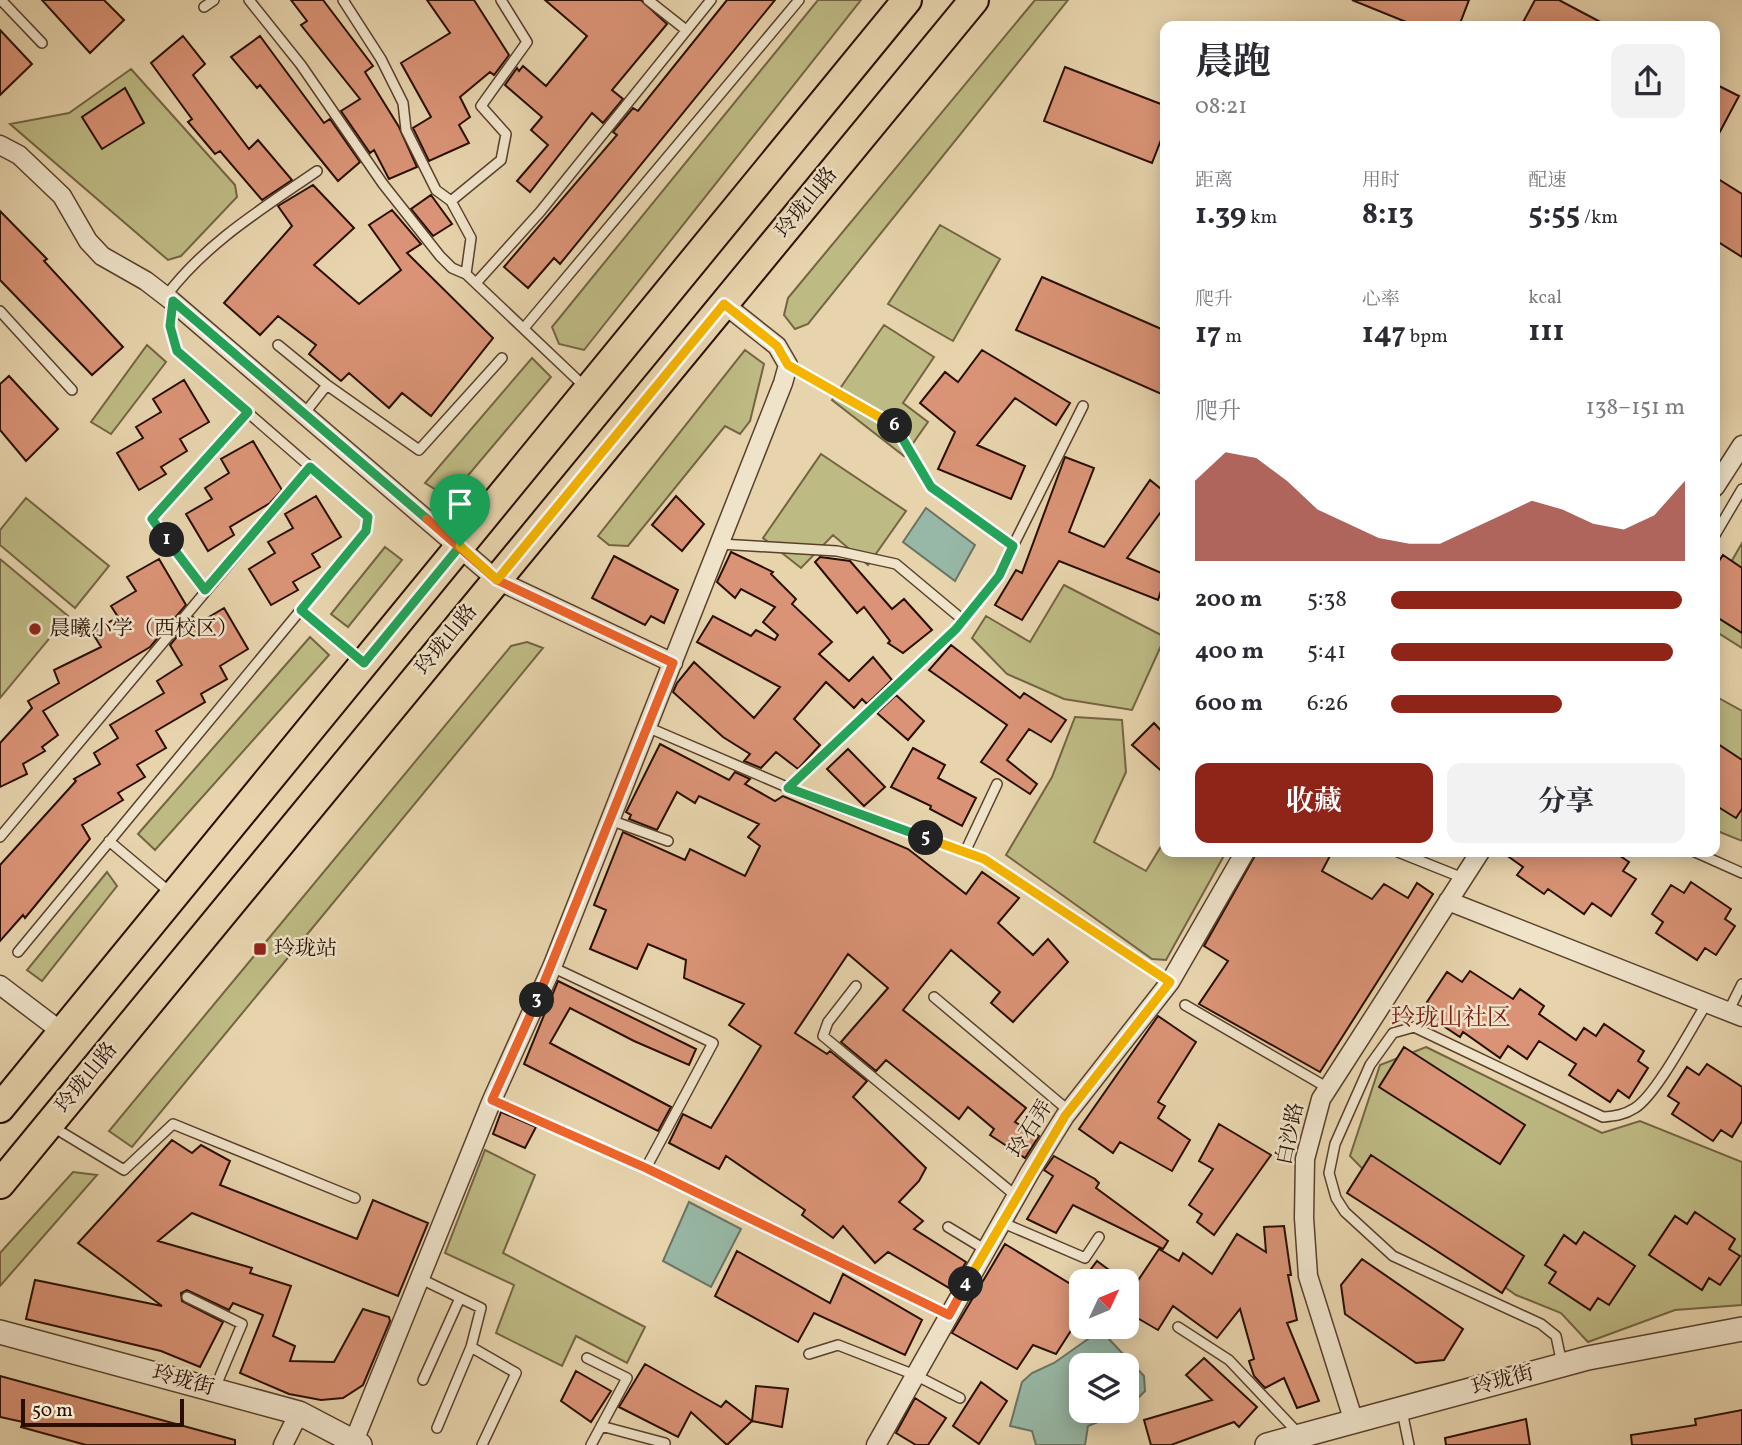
<!DOCTYPE html>
<html lang="zh">
<head>
<meta charset="utf-8">
<style>
  body { margin:0; font-family:Vollkorn,"Noto Serif SC",serif; background:#f2f2f3; color:#2b2b33; height:100vh; display:flex; flex-direction:column; font-size:26px; white-space:nowrap }
  * { box-sizing:border-box; margin:0 }
  p { font-size:23px; color:#7c7c81 }
  .icon { flex:none; width:38px; height:38px; fill:none; stroke:currentColor; stroke-width:2; stroke-linecap:round; stroke-linejoin:round }
  .map { position:relative; flex:1; overflow:hidden }
  .panel { position:absolute; left:1160px; top:21px; width:560px; height:836px; display:flex; flex-direction:column; background:#fff; border-radius:14px; box-shadow:0 4px 18px #0003 }
  .panel>* { flex:none }
  .needle { width:46px; rotate:46deg }
  .tools { position:absolute; left:1069px; top:1269px; display:grid; gap:14px }
  .tools a { display:grid; place-items:center; width:70px; height:70px; border-radius:14px; background:#fff; box-shadow:0 4px 18px #0003; font-size:35px }
  .scale { position:absolute; left:21px; bottom:18px; width:163px; box-sizing:border-box; padding-left:7px; border:4px solid #2a0f00; border-top:0; font-size:19px; line-height:24px; white-space:nowrap; color:#2a0f00; -webkit-text-stroke:5px #efe3ca; paint-order:stroke }
  .pin { position:absolute; display:grid; place-items:center; width:60px; height:60px; color:#fff; margin:-72px -30px; border-radius:50% 50% 50% 0; rotate:-45deg; box-shadow:0 0 7px #0007 }
  .pin .icon { rotate:45deg }
  .km { position:absolute; width:35px; height:35px; margin:-18px; border-radius:50%; background:#222; color:#fff; font-size:19px; line-height:35px; text-align:center }
  .round { display:grid; place-items:center; flex:none; width:74px; height:74px; border-radius:14px; background:#f2f2f3 }
  .summary { display:flex; align-items:center; justify-content:space-between; height:119px; padding:0 35px }
  h1 { font-size:38px; font-weight:700; line-height:52px }
  .stats { display:grid; grid-template-columns:repeat(3,1fr); gap:10px; height:119px; padding:7px 35px }
  .stats div { display:grid; align-content:center }
  .stats b { font-size:30px; font-weight:700 }
  .stats small { font-size:19px; font-weight:400 }
  .stats p { font-size:19px }
  .chart { height:196px; padding:14px 35px }
  .chart p { display:flex; justify-content:space-between }
  .chart svg { width:100%; height:126px; margin-top:7px; fill:#8f2418; opacity:.7 }
  .action { display:flex; gap:14px; margin-top:auto; padding:14px 35px }
  .action a { flex:1; height:80px; border-radius:14px; background:#8f2418; color:#fff; font-size:28px; font-weight:700; line-height:80px; text-align:center }
  .action a+a { background:#f2f2f3; color:#2b2b33 }
  ul { padding:0 35px; list-style:none; font-size:23px }
  li { display:grid; grid-template-columns:112px 84px 1fr; align-items:center; height:52px }
  li i { height:18px; border-radius:9px; background:#8f2418 }
  .map>svg:first-child { display:block }
  .green { fill:#beba84; stroke:#746442; stroke-width:2 }
  .water { fill:#97b8a6; stroke:#6b7464; stroke-width:2 }
  .building { fill:#da9376; stroke:#2a0f00; stroke-width:2 }
  .lines { fill:none; stroke-linecap:round; stroke-linejoin:round }
  .service-casing { stroke:#59402b; stroke-width:12 }
  .minor-casing { stroke:#59402b; stroke-width:21 }
  .tertiary-casing { stroke:#59402b; stroke-width:26 }
  .primary-casing { stroke:#2a0f00; stroke-width:32 }
  .service { stroke:#efe3ca; stroke-width:9 }
  .minor { stroke:#efe3ca; stroke-width:18 }
  .tertiary { stroke:#efe3ca; stroke-width:23 }
  .primary { stroke:#e7d4ad; stroke-width:28 }
  .split-1-casing { stroke:#fff; stroke-width:14 }
  .split-2-casing { stroke:#fff; stroke-width:14 }
  .split-3-casing { stroke:#fff; stroke-width:14 }
  .split-4-casing { stroke:#fff; stroke-width:14 }
  .split-5-casing { stroke:#fff; stroke-width:14 }
  .split-6-casing { stroke:#fff; stroke-width:14 }
  .split-7-casing { stroke:#fff; stroke-width:14 }
  .split-1 { stroke:#22a559; stroke-width:9 }
  .split-2 { stroke:#22a559; stroke-width:9 }
  .split-3 { stroke:#f0652b; stroke-width:9 }
  .split-4 { stroke:#f0652b; stroke-width:9 }
  .split-5 { stroke:#f5b400; stroke-width:9 }
  .split-6 { stroke:#22a559; stroke-width:9 }
  .split-7 { stroke:#f5b400; stroke-width:9 }
  .poi-dot { fill:#8f2418; stroke:#efe3ca; stroke-width:2.5 }
  .labels { text-anchor:middle; dominant-baseline:central; stroke-width:5; stroke-linejoin:round; paint-order:stroke }
  .street-label { font-size:21px; fill:#2a0f00; stroke:#efe3ca }
  .poi-label { font-size:21px; fill:#2a0f00; stroke:#efe3ca; text-anchor:start }
  .quarter-label { font-size:24px; fill:#7a1f14; stroke:#efe3ca }
</style>
</head>
<body>
<div class="map">
<svg width="1742" height="1445" viewBox="0 0 1742 1445">
  <rect width="100%" height="100%" fill="#e7d4ad"/>
  <filter id="stains"><feTurbulence type="fractalNoise" baseFrequency=".00286" numOctaves="4"/><feColorMatrix values="0 0 0 0 .2 0 0 0 0 .09 0 0 0 0 .02 0 0 0 .5 -.17"/></filter>
  <radialGradient id="worn" r=".72"><stop offset=".6" stop-color="#630" stop-opacity="0"/><stop offset="1" stop-color="#630" stop-opacity=".3"/></radialGradient>
  <path class="green" d="M818,0H861L584,350L559,344L552,327Z
    M1035,0H1068L808,324L795,329L784,315L788,298Z
    M131,69L235,185L237,197L181,256L168,260L10,124L69,113Z
    M940,225L1000,259L953,341L888,304Z
    M884,325L934,357L903,403L928,422L904,456L832,400Z
    M147,345L166,362L111,434L91,422Z
    M745,350L764,364L750,421L740,434L725,426L628,546L609,545L598,536Z
    M532,358L551,377L449,498L425,483Z
    M821,454L906,511L868,565L833,535L801,568L763,538Z
    M26,498L109,566L75,608L0,545V530Z
    M1742,543V648L1715,631V590Z
    M385,547L402,560L348,627L331,614Z
    M0,559L68,616L0,698Z
    M1064,585L1165,637L1132,710L1064,699L1007,674L972,638L986,616L1030,642Z
    M310,637L329,655L155,850L138,834Z
    M527,642L543,648L132,1147L109,1131L511,646Z
    M1715,696L1742,711V841L1715,830Z
    M1075,717L1122,720L1126,772L1094,842L1146,871L1165,840L1166,852H1226L1166,960L1152,959L1006,855L1052,777Z
    M107,872L117,886L42,981L27,970Z
    M1426,1047L1602,1133L1640,1121L1742,1162V1305L1675,1310L1588,1342L1561,1313L1516,1295L1417,1225L1350,1156L1380,1065Z
    M485,1150L535,1175L503,1253L645,1327L627,1363L576,1336L562,1366L496,1333L514,1285L445,1253Z
    M73,1172L97,1175L0,1286V1253Z"/>
  <path class="water" d="M926,508L975,545L955,581L903,542Z
    M689,1202L741,1229L711,1287L663,1261Z
    M1106,1336L1144,1376L1145,1391L1127,1409V1365H1082V1410L1125,1411L1088,1426L1085,1445H1036L1032,1431L1010,1426L1022,1382L1032,1373L1054,1363L1091,1337Z"/>
  <path class="building" d="M42,0H104L124,20L90,53Z
    M291,0H323L373,66L365,72L399,127L417,167L389,179L374,150L370,153L341,111L360,99L301,25L307,21Z
    M427,0H474L509,55L494,75L490,72L460,97L470,117L459,125L469,143L429,161L413,128L431,117L401,63L450,33Z
    M545,0H641L667,24L612,90L623,99L603,123L592,113L530,192L517,181L548,145L531,130L542,117L505,85L517,68L519,71L523,66L546,86L587,36Z
    M727,0H775L560,264L554,258L528,288L504,267L617,135L613,132L633,108L638,111Z
    M1352,0H1469L1459,26H1416Z
    M1535,0H1559L1608,26H1521Z
    M0,30L32,64L0,95Z
    M183,36L205,64L193,75L249,149L258,140L292,180L262,200L220,151L215,154L188,122L192,119L151,63Z
    M260,36L324,123L330,119L360,162L338,181L260,85L257,88L231,57Z
    M1065,67L1166,106V127L1152,163L1044,121Z
    M1715,84L1739,96L1715,141Z
    M125,88L144,123L102,149L82,117Z
    M1715,177L1742,194V257L1715,240Z
    M313,185L354,228L314,265L359,304L401,270L369,225L392,210L421,244L407,253L493,338L431,416L402,393L389,408L349,373L341,381L309,354L316,345L278,316L260,335L224,303L292,226L278,206Z
    M431,195L452,224L433,236L411,209Z
    M0,211L47,259L44,261L123,347L92,375L0,280Z
    M1042,277L1166,331V396L1016,330Z
    M982,350L1070,403L1056,425L1015,398L977,445L1025,466L1011,499L938,469L955,432L920,403L945,372L958,382Z
    M9,376L58,429L26,461L0,430V384Z
    M184,380L209,422L180,439L187,451L161,467L166,474L139,490L117,453L143,438L136,427L161,412L153,399Z
    M253,441L282,490L270,503L230,527L234,535L208,551L186,514L212,499L205,488L229,473L221,459Z
    M1065,457L1094,468L1069,532L1104,547L1150,480L1166,493V505L1127,558L1166,575L1158,600L1059,561L1022,620L995,605L1016,570L1022,573Z
    M316,496L341,537L312,554L320,567L293,582L298,590L271,605L249,569L275,553L268,542L293,528L285,514Z
    M676,496L704,524L682,551L652,525Z
    M731,552L773,572L771,574L796,599L792,604L832,642L819,654L849,681L873,657L892,680L867,704L862,699L854,708L826,682L794,719L820,745L798,769L776,752L761,768L744,761L750,754L723,737L673,692L677,683L694,662L754,718L780,687L697,642L713,616L751,636L756,630L775,640L778,635L763,622L775,607L741,589L735,598L717,582Z
    M1723,555L1742,568V633L1715,616V567Z
    M614,556L678,590L664,623L651,616L645,625L592,598Z
    M820,557L850,561L892,609L904,599L932,630L903,653L888,643L890,641L864,607L857,613L815,562Z
    M159,559L186,605L150,647L43,711L58,735L42,747L45,751L23,764L27,774L0,787V743L32,708L28,701L59,683L54,670L101,647L92,632L118,617L111,606L136,591L127,577Z
    M224,608L248,649L220,666L227,679L201,694L205,702L156,731L166,748L137,765L145,777L118,793L123,800L82,825L90,839L25,918L23,915L0,941V865L76,781L74,779L100,764L94,753L118,738L110,725L164,693L157,681L182,665L170,645L193,617L197,624Z
    M951,645L1020,698L1024,693L1066,720L1051,742L1029,729L1007,760L1037,784L1030,794L981,762L1007,725L929,670Z
    M896,695L924,721L908,740L877,713Z
    M1154,723L1166,736V775L1132,745Z
    M1715,742L1742,760V809L1736,818L1715,805Z
    M660,744L729,780L735,772L750,779L745,784L775,801L783,796L908,849L966,894L982,872L1019,898L998,923L1033,955L1048,939L1068,962L1013,1022L991,1003L1000,992L951,950L903,1010L1026,1108L1015,1122L1039,1136L1025,1158L990,1135L994,1129L968,1107L959,1119L886,1060L876,1071L841,1042L888,988L848,954L795,1033L827,1054L830,1051L867,1081L853,1097L926,1168L919,1181L899,1202L923,1221L914,1229L966,1262L951,1289L888,1252L875,1263L843,1226L833,1238L802,1215L805,1210L726,1156L719,1169L669,1143L683,1114L711,1128L761,1046L729,1025L744,1004L684,978L686,960L648,944L637,969L590,949L606,910L594,905L623,832L685,860L690,849L745,876L760,846L748,837L759,824L699,796L695,803L677,792L657,830L629,819L631,815L626,812Z
    M913,748L945,765L938,778L976,798L962,826L930,809L931,806L891,787Z
    M848,749L885,787L864,806L827,769Z
    M1257,852H1332L1322,871L1372,899L1384,884L1408,898L1417,883L1433,894L1320,1072L1199,1004L1228,961L1204,946Z
    M1502,852H1614L1629,862L1623,871L1636,879L1611,916L1592,903L1584,914L1548,889L1544,894L1517,875L1523,867Z
    M1691,882L1731,909L1725,919L1735,926L1716,955L1705,948L1697,960L1656,933L1663,922L1652,914L1671,885L1684,893Z
    M1470,971L1513,999L1520,989L1544,1006L1539,1014L1576,1040L1584,1028L1596,1036L1604,1024L1644,1051L1638,1061L1648,1068L1629,1098L1618,1090L1610,1102L1569,1075L1576,1064L1539,1041L1527,1059L1508,1046L1500,1058L1463,1032L1460,1037L1433,1019L1439,1010L1427,1002L1447,972L1462,982Z
    M558,981L696,1049L689,1065L634,1041L570,1008L550,1043L671,1107L658,1131L524,1064Z
    M1158,1016L1196,1042L1158,1102L1165,1106L1158,1118L1190,1140L1172,1171L1120,1142L1113,1153L1079,1129Z
    M1404,1047L1525,1125L1500,1164L1379,1087Z
    M1707,1064L1742,1087V1121L1732,1137L1721,1130L1713,1141L1672,1114L1679,1103L1668,1096L1687,1067L1699,1075Z
    M501,1112L536,1127L525,1148L493,1134Z
    M1219,1124L1271,1155L1214,1235L1197,1222L1202,1214L1189,1205L1213,1169L1199,1161Z
    M172,1140L192,1153L201,1145L230,1161L220,1185L357,1239L373,1200L428,1223L398,1296L192,1213L158,1241L252,1268L250,1273L291,1286L273,1336L295,1346L290,1361L334,1362L363,1309L389,1317L390,1321L363,1385L343,1398L321,1400L289,1394L240,1373L263,1315L233,1303L229,1310L187,1290L181,1293L182,1301L223,1322L200,1367L161,1351L26,1319L35,1280L162,1306L78,1243Z
    M1371,1155L1524,1256L1502,1293L1347,1193Z
    M1054,1156L1095,1179L1099,1183L1096,1188L1168,1241L1163,1249L1073,1205L1056,1233L1027,1219L1053,1176L1044,1170Z
    M1695,1212L1735,1239L1729,1249L1740,1256L1720,1285L1709,1278L1702,1290L1649,1255L1675,1216L1687,1224Z
    M1284,1226L1291,1275H1288L1297,1320L1287,1323L1319,1401L1297,1408L1284,1378L1265,1388L1254,1376L1249,1361L1254,1359L1240,1309L1217,1338L1173,1306L1158,1330L1127,1312V1297L1159,1249L1179,1261L1183,1253L1212,1274L1237,1234L1266,1252L1264,1227Z
    M1584,1232L1635,1266L1609,1305L1598,1298L1590,1310L1549,1283L1556,1272L1545,1265L1564,1235L1576,1244Z
    M1005,1244L1082,1291L1081,1315L1056,1354L1033,1345L1017,1369L952,1333Z
    M737,1251L830,1303L843,1274L922,1320L905,1355L814,1313L798,1342L715,1296Z
    M1362,1259L1463,1329L1444,1360L1416,1363L1345,1314L1341,1285Z
    M1097,1261L1124,1281H1082Z
    M1204,1358L1257,1407L1239,1427L1234,1422L1171,1445H1151L1144,1420L1212,1400L1186,1375Z
    M645,1364L721,1407L726,1401L752,1421L727,1445L691,1412L678,1437L619,1407Z
    M576,1371L611,1391L591,1422L561,1401Z
    M0,1376L235,1440V1445H86L21,1427L23,1422L0,1417Z
    M981,1382L1007,1401L979,1444L953,1426Z
    M756,1386L788,1389L782,1427L752,1421Z
    M915,1398L946,1418L928,1445H916L896,1433Z
    M1742,1410V1445H1632L1631,1435L1696,1425L1695,1419Z
    M1526,1419L1530,1445H1446L1445,1438Z"/>
  <g class="lines">
    <g class="service-casing">
      <path id="service" d="M1,0L42,43
        M249,0L301,65L383,184L440,256L452,268L466,274L585,387
        M343,0L381,59L403,103L406,130L436,190L451,201L471,238L466,274
        M648,0L686,30
        M204,7L214,0
        M451,201L501,160L506,134L481,106L527,42L501,0
        M476,283L540,212L711,0
        M166,296C207,242 262,209 317,171
        M0,311L72,390
        M524,328L799,0
        M278,345L327,385L419,450L502,358
        M788,365L895,426L931,487L1013,546L999,576L956,629L788,788
        M304,414L327,385
        M1715,535L1742,489
        M720,544L837,551L896,564L963,620
        M1013,546L1083,406
        M204,590L152,519L248,412
        M301,610L361,660
        M647,727L810,797L984,859L1170,982
        M610,820L668,841
        M0,837L310,467
        M109,841L172,894
        M965,852L997,784
        M1398,852L1463,878
        M1695,852L1742,873
        M18,952L366,531L368,517L177,351L170,326L172,303
        M552,967L713,1043L646,1168
        M856,986L828,1022L823,1036L1016,1196
        M934,997L1069,1111
        M1185,1005L1328,1088
        M1728,1012L1742,984
        M492,1100L646,1168L949,1315
        M53,1127L124,1170L173,1124L355,1198
        M1001,1222L1085,1258L1099,1237
        M948,1227L986,1250
        M421,1279L481,1308L471,1347L516,1373L482,1445
        M187,1297L242,1324L215,1388
        M1178,1327L1229,1360L1299,1434
        M809,1354L838,1345L915,1375L960,1398
        M587,1358L627,1378L591,1445
        M1562,1364L1556,1336L1541,1324L1393,1256L1345,1212L1336,1198L1329,1173L1335,1144L1370,1065L1393,1033L1414,1027L1603,1117C1615,1116 1624,1115 1635,1108C1657,1094 1691,1028 1707,1003
        M423,1380L460,1298
        M1402,1411L1409,1445
        M601,1426L665,1443
        M437,1428L471,1347"/>
    </g>
    <g class="minor-casing">
      <path id="minor" d="M0,145L19,155L62,196L88,241L102,256L146,281L172,301L497,580L673,663
        M1715,487L1742,445
        M1448,901L1742,1017
        M0,985L62,1032
        M1354,1422L1308,1276L1304,1218L1305,1159L1321,1099L1480,852
        M354,1441L492,1100L552,967L783,383L788,365L777,346L724,304
        M283,1445L299,1413
        M876,1445L1030,1172L1065,1116L1170,982L1245,852"/>
    </g>
    <g class="tertiary-casing">
      <path id="tertiary" d="M0,1332L299,1413L360,1445
        M1267,1445L1588,1358L1742,1329"/>
    </g>
    <g class="primary-casing">
      <path id="primary" d="M0,1108L907,0
        M0,1184L974,0"/>
    </g>
    <use href="#service" class="service"/>
    <use href="#minor" class="minor"/>
    <use href="#tertiary" class="tertiary"/>
    <use href="#primary" class="primary"/>
  </g>
  <g class="lines">
    <g class="split-1-casing">
      <path id="split-1" d="M167,540L205,590L310,467L368,517L366,531L301,610L364,663L460,546"/>
    </g>
    <g class="split-2-casing">
      <path id="split-2" d="M167,540L152,519L248,412L177,351L170,326L173,301L427,519"/>
    </g>
    <g class="split-3-casing">
      <path id="split-3" d="M427,519L497,580L673,663L537,1000"/>
    </g>
    <g class="split-4-casing">
      <path id="split-4" d="M537,1000L492,1100L646,1168L949,1315L966,1284"/>
    </g>
    <g class="split-5-casing">
      <path id="split-5" d="M926,838L984,859L1170,982L1065,1116L966,1284"/>
    </g>
    <g class="split-6-casing">
      <path id="split-6" d="M895,426L931,487L1013,546L999,576L956,629L788,788L926,838"/>
    </g>
    <g class="split-7-casing">
      <path id="split-7" d="M460,546L497,580L724,304L777,346L788,365L895,426"/>
    </g>
    <use href="#split-1" class="split-1"/>
    <use href="#split-2" class="split-2"/>
    <use href="#split-3" class="split-3"/>
    <use href="#split-4" class="split-4"/>
    <use href="#split-5" class="split-5"/>
    <use href="#split-6" class="split-6"/>
    <use href="#split-7" class="split-7"/>
  </g>
  <g class="poi-dot">
    <circle cx="35" cy="629" r="7"/>
    <rect x="253" y="942" width="14" height="14" rx="3.5"/>
  </g>
  <g class="labels">
    <g class="street-label">
      <text transform="translate(807 203) rotate(-51)">玲珑山路</text>
      <text transform="translate(447 640) rotate(-51)">玲珑山路</text>
      <text transform="translate(87 1078) rotate(-51)">玲珑山路</text>
      <text transform="translate(1031 1129) rotate(-57)">玲石弄</text>
      <text transform="translate(1291 1134) rotate(-78)">白沙路</text>
      <text transform="translate(183 1381) rotate(15)">玲珑街</text>
      <text transform="translate(1503 1381) rotate(-15)">玲珑街</text>
    </g>
    <g class="poi-label">
      <text x="49" y="629">晨曦小学（西校区）</text>
      <text x="274" y="949">玲珑站</text>
    </g>
    <g class="quarter-label">
      <text x="1451" y="1019">玲珑山社区</text>
    </g>
  </g>
  <rect width="100%" height="100%" filter="url(#stains)"/>
  <rect width="100%" height="100%" fill="url(#worn)"/>
</svg>
<div class="tools">
<a><svg class="needle" viewBox="-14 -14 28 28"><path d="M0-13l5 13h-10z" fill="#e53935"/><path d="M0 13l5-13h-10z" fill="#7c7c81"/></svg></a>
<a><svg class="icon" aria-label="layers" viewBox="0 0 24 24"><path d="M12 4l9 5-9 5-9-5zM3 14l9 5 9-5"/></svg></a>
</div>
<div class="scale">50 m</div>
<div class="pin" style="left:460px;top:546px;background:#1e9e55"><svg class="icon" aria-label="arrive" viewBox="0 0 24 24"><path d="M6 21V4h12l-3 4 3 4H6"/></svg></div>
<b class="km" style="left:167px;top:540px">1</b>
<b class="km" style="left:537px;top:1000px">3</b>
<b class="km" style="left:966px;top:1284px">4</b>
<b class="km" style="left:926px;top:838px">5</b>
<b class="km" style="left:895px;top:426px">6</b>
<section class="panel">
<div class="summary"><div><h1>晨跑</h1><p>08:21</p></div><a class="round"><svg class="icon" aria-label="share" viewBox="0 0 24 24"><path d="M12 15V3M7 8l5-5 5 5M5 13v7h14v-7"/></svg></a></div>
<div class="stats">
<div><p>距离</p><b>1.39<small> km</small></b></div>
<div><p>用时</p><b>8:13</b></div>
<div><p>配速</p><b>5:55<small> /km</small></b></div>
</div>
<div class="stats">
<div><p>爬升</p><b>17<small> m</small></b></div>
<div><p>心率</p><b>147<small> bpm</small></b></div>
<div><p>kcal</p><b>111</b></div>
</div>
<div class="chart"><p><span>爬升</span>138–151 m</p>
<svg viewBox="0 0 160 44" preserveAspectRatio="none"><path d="M0 44V16L10 6L20 8L30 16L40 26L50 31L60 36L70 38L80 38L90 33L100 28L110 23L120 26L130 31L140 33L150 28L160 16V44z"/></svg>
</div>
<ul>
<li><b>200 m</b>5:38<i style="width:99%"></i></li>
<li><b>400 m</b>5:41<i style="width:96%"></i></li>
<li><b>600 m</b>6:26<i style="width:58%"></i></li>
</ul>
<div class="action"><a>收藏</a><a>分享</a></div>
</section>
</div>
</body>
</html>
